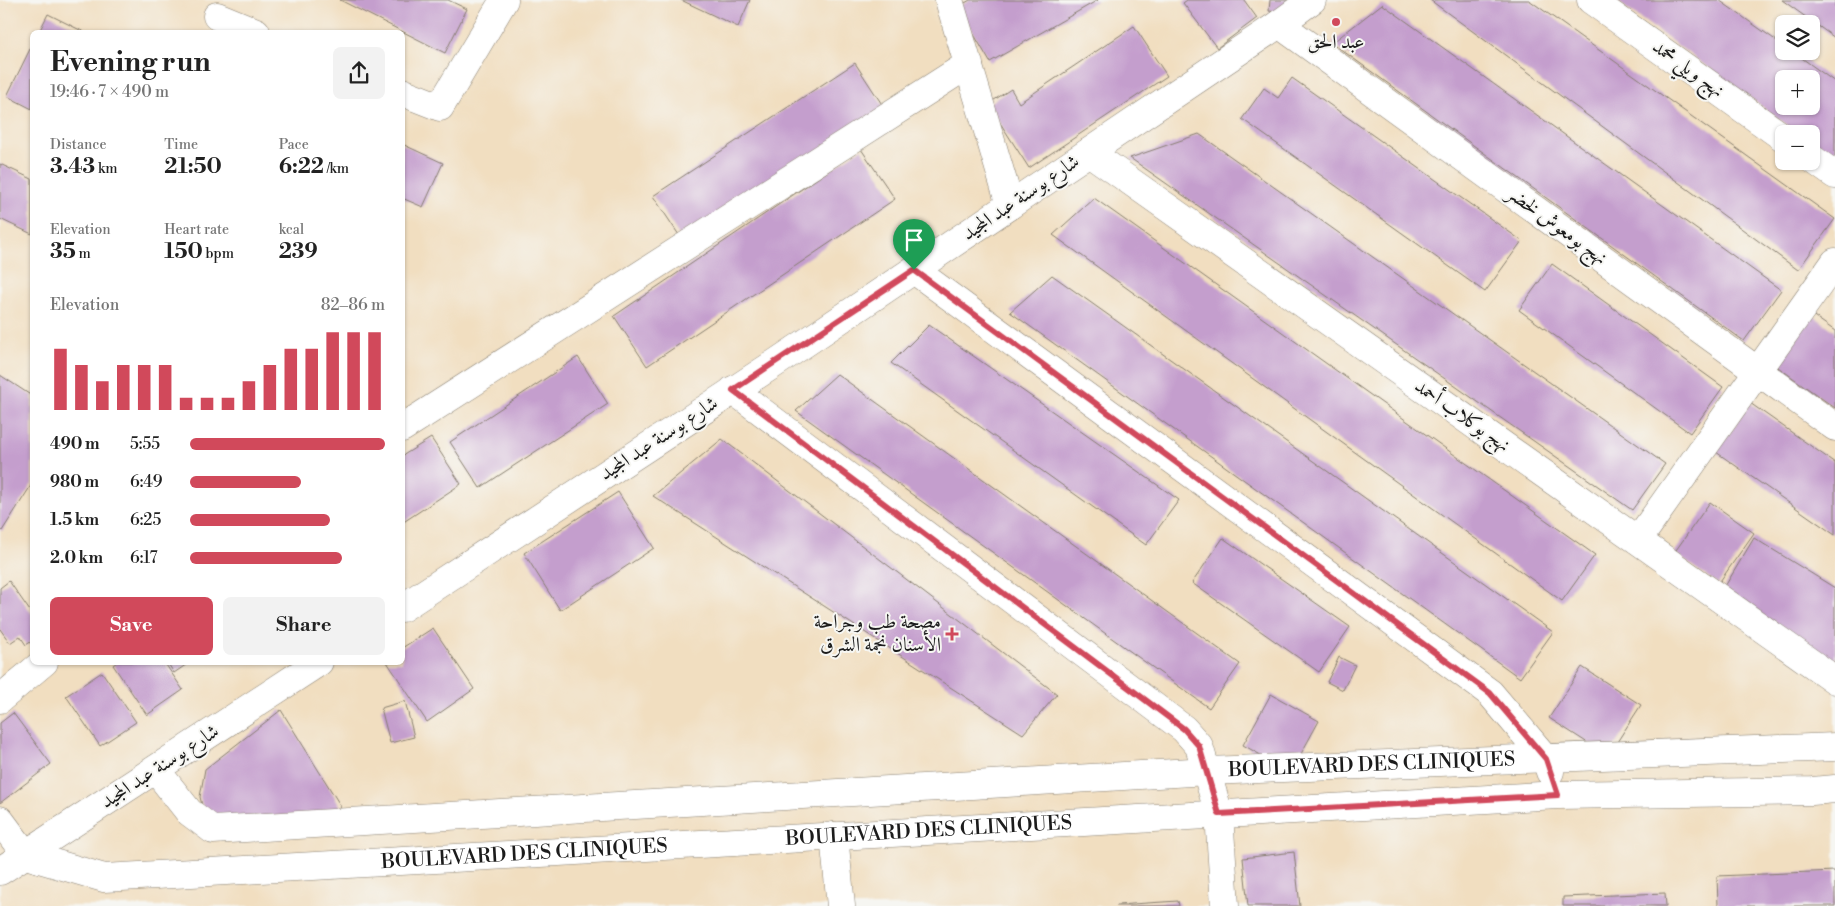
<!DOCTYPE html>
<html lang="en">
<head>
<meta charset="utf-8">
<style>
  body { margin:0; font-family:"Libre Bodoni",Amiri,serif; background:#f2f2f2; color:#222; height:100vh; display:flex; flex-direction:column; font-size:19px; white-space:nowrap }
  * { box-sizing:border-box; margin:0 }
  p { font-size:16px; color:#767676 }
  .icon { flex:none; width:28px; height:28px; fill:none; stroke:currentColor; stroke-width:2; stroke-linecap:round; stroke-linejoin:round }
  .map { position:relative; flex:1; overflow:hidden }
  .details { position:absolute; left:30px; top:30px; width:375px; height:635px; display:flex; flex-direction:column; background:#fff; border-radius:8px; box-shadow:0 1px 4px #0004 }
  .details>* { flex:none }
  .tools { position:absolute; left:1775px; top:15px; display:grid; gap:10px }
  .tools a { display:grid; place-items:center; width:45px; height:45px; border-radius:8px; background:#fff; box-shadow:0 1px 4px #0004; font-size:25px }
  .pin { position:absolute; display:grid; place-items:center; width:42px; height:42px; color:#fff; margin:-51px -21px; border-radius:50% 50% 50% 0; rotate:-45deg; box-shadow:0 0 5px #0007 }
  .pin .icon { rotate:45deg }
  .round { display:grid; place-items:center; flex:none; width:52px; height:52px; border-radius:8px; background:#f2f2f2 }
  .overview { display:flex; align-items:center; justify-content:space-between; height:85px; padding:0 20px }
  h1 { font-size:28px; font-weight:700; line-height:38px }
  .metrics { display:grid; grid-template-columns:repeat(3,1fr); gap:8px; height:85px; padding:5px 20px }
  .metrics div { display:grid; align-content:center }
  .metrics b { font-size:21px; font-weight:700 }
  .metrics small { font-size:14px; font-weight:400 }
  .metrics p { font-size:14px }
  .chart { height:140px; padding:10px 20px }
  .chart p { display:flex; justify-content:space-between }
  .chart svg { width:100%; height:90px; margin-top:5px; stroke:#d1495b; stroke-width:6 }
  .action { display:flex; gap:10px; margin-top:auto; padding:10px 20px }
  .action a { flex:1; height:58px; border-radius:8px; background:#d1495b; color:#fff; font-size:20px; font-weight:700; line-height:58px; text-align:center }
  .action a+a { background:#f2f2f2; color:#222 }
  ul { padding:0 20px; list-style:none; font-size:16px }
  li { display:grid; grid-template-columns:80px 60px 1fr; align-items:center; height:38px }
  li i { height:12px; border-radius:6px; background:#d1495b }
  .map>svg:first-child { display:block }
  .building { fill:#c49ecd; fill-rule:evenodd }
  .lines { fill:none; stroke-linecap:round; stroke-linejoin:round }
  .minor-casing { stroke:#867d6e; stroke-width:29 }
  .minor { stroke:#fff; stroke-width:28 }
  .route-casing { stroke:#fff; stroke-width:10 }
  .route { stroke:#d1495b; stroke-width:6 }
  .poi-dot { fill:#d1495b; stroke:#f6f6f2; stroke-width:2 }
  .labels { text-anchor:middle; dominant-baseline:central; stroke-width:4; stroke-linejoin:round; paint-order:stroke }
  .poi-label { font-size:20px; fill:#1c1c1c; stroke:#f6f6f2 }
  .street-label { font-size:20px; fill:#1c1c1c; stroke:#f6f6f2 }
</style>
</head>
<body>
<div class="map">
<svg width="1835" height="906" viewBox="0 0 1835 906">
  <rect width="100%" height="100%" fill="#f6f6f2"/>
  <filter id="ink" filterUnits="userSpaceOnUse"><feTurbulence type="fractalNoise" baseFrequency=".02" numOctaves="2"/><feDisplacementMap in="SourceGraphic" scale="10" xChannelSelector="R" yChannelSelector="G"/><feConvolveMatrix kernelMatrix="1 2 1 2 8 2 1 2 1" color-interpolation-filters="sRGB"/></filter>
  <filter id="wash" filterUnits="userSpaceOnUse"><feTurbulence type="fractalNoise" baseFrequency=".0096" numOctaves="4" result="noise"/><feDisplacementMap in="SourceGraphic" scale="20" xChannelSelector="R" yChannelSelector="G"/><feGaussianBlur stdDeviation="1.12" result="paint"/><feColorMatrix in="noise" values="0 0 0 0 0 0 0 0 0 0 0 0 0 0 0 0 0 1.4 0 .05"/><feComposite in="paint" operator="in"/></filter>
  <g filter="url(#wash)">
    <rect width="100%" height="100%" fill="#f1dec0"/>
    <g id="blocks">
      <path class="building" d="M340,0H448L467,9L445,53Z
        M681,0H750L738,27Z
        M970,0H1098L990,62L958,7Z
        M1187,0H1244L1257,18L1217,48L1183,3Z
        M1270,0H1298L1296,14L1269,11Z
        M1430,0H1529L1835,219L1798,270Z
        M1615,0H1719L1784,46V51H1792L1835,82V159L1811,142V134H1800ZM1784,79H1811V106H1784Z
        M1782,0H1835V38Z
        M1382,4L1781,290L1744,341L1332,43Z
        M48,14L84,32H39Z
        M1134,26L1167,76L1029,168L988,104L1011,89L1019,103Z
        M32,45V109L7,96Z
        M855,63L887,112L685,244L653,196Z
        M1292,78L1522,241L1485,292L1242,119L1264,88L1278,98Z
        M1199,134L1665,464L1632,510L1130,158Z
        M402,144L443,163L423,207L402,198Z
        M861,149L895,199L647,366L614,316Z
        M0,164L32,179V234L0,219Z
        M1094,198L1595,555L1562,601L1053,235Z
        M1552,264L1723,387L1690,433L1519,310Z
        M1052,275L1553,632L1520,678L1010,312Z
        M1811,314L1835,331V408L1775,365Z
        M929,325L1179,500L1146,545L891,363Z
        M578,357L608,404L480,488L450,442Z
        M837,374L1240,664L1209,708L796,411Z
        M0,375L32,396V484L2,531L0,530Z
        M1750,403L1835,463V535L1716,452Z
        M431,438L461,484L402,523V456Z
        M722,439L1057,694L1023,734L653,496Z
        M618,492L654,548L560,610L524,553Z
        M1710,502L1754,533L1718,584L1674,553Z
        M1223,538L1350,627L1319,672L1192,583Z
        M1754,538L1835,588V663L1721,593Z
        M9,581L32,614V641L26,645L20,636L10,643L0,629V588Z
        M433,628L474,689L427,722L387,662H402V648Z
        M1339,657L1355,665L1343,690L1327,682Z
        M117,662H164L183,690L147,715L113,665Z
        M167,662H190L174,673Z
        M1582,667L1641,705L1608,756L1549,718Z
        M102,672L136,722L100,746L66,696Z
        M1271,694L1319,721L1291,772L1243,745Z
        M405,701L414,737L390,743L381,708Z
        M281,710L340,805L341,813L206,821L200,797L205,769Z
        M13,713L51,764L0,803V723Z
        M1294,852L1300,906H1248L1243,858Z
        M1835,871V906H1718L1717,876Z
        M1665,893L1666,906H1563V897Z
        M1178,901L1179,906H1117V905Z"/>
    </g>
  </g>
  <g filter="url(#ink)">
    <use href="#blocks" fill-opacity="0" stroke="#867d6e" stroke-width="1"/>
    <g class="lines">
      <g class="minor-casing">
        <g id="minor">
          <path d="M949,0L1010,205"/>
          <path d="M1591,0L1784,138"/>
          <path d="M217,16L256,32"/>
          <path d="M1279,24L1835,427"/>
          <path d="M402,92L440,107L504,0"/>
          <path d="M1089,152L1835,680"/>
          <path d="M1811,158L1835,175"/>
          <path d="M914,270L1490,693L1546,759L1550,772"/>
          <path d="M733,390L1184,729L1199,746L1219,814L1225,906"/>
          <path d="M402,428L969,64"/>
          <path d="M1638,540L1835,262"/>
          <path d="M402,608L777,362L1279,24L1312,0"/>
          <path d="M0,699L44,662"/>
          <path id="s1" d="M156,770L189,812L213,830L1208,771L1835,747"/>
          <path id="s2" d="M0,820L26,855L104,878L1558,795L1812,791L1835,789"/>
          <path d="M834,836L841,906"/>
          <path d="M0,871L319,662"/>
        </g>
      </g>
      <use href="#minor" class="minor"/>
    </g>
  </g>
  <g class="lines" filter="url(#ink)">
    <g class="route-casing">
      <path id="route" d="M914,270L1490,693L1546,759L1558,795L1219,814L1199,746L1184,729L733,390Z"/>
    </g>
    <use href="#route" class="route"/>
  </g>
  <g class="poi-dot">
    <circle cx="1336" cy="22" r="5"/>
    <path d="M949.5 626.5h5v5h5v5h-5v5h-5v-5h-5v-5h5z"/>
  </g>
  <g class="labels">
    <g class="poi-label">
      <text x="1336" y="42">عبد الحق</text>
      <text x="941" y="622" text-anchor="end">مصحة طب وجراحة<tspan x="941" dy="23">الأسنان نجمة الشرق</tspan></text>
    </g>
    <g class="street-label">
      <text transform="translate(1688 69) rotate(36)">نهج ويلي محمد</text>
      <text transform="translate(1021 198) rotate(-34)">شارع بوسنة عبد المجيد</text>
      <text transform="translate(1557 226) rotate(36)">نهج بومعوش لخضر</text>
      <text transform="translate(1462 416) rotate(35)">نهج بوكلاب أحمد</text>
      <text transform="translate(659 439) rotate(-33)">شارع بوسنة عبد المجيد</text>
      <text stroke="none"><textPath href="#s1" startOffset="1244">BOULEVARD DES CLINIQUES</textPath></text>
      <text transform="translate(160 767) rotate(-33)">شارع بوسنة عبد المجيد</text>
      <text stroke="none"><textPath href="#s2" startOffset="951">BOULEVARD DES CLINIQUES</textPath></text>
      <text stroke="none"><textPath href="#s2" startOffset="546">BOULEVARD DES CLINIQUES</textPath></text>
    </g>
  </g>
</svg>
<div class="tools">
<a><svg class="icon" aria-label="layers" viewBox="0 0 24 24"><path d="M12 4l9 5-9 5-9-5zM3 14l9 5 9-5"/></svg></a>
<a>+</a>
<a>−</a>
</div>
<div class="pin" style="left:914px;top:270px;background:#1e9e55"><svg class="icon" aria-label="arrive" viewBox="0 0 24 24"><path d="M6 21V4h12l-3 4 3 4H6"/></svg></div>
<section class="details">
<div class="overview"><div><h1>Evening run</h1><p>19:46 · 7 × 490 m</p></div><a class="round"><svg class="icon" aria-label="share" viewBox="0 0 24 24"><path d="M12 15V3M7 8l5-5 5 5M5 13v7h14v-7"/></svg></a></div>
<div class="metrics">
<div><p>Distance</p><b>3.43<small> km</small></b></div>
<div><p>Time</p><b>21:50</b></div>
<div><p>Pace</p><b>6:22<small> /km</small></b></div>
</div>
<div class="metrics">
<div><p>Elevation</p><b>35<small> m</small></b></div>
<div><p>Heart rate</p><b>150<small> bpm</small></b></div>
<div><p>kcal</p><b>239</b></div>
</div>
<div class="chart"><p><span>Elevation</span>82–86 m</p>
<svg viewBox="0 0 160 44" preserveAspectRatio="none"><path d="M5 44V14M15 44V22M25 44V30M35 44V22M45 44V22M55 44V22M65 44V38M75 44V38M85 44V38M95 44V30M105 44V22M115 44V14M125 44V14M135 44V6M145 44V6M155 44V6"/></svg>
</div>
<ul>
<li><b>490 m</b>5:55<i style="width:100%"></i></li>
<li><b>980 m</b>6:49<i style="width:57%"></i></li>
<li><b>1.5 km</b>6:25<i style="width:72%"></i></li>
<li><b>2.0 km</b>6:17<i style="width:78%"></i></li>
</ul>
<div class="action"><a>Save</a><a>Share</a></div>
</section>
</div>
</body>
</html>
